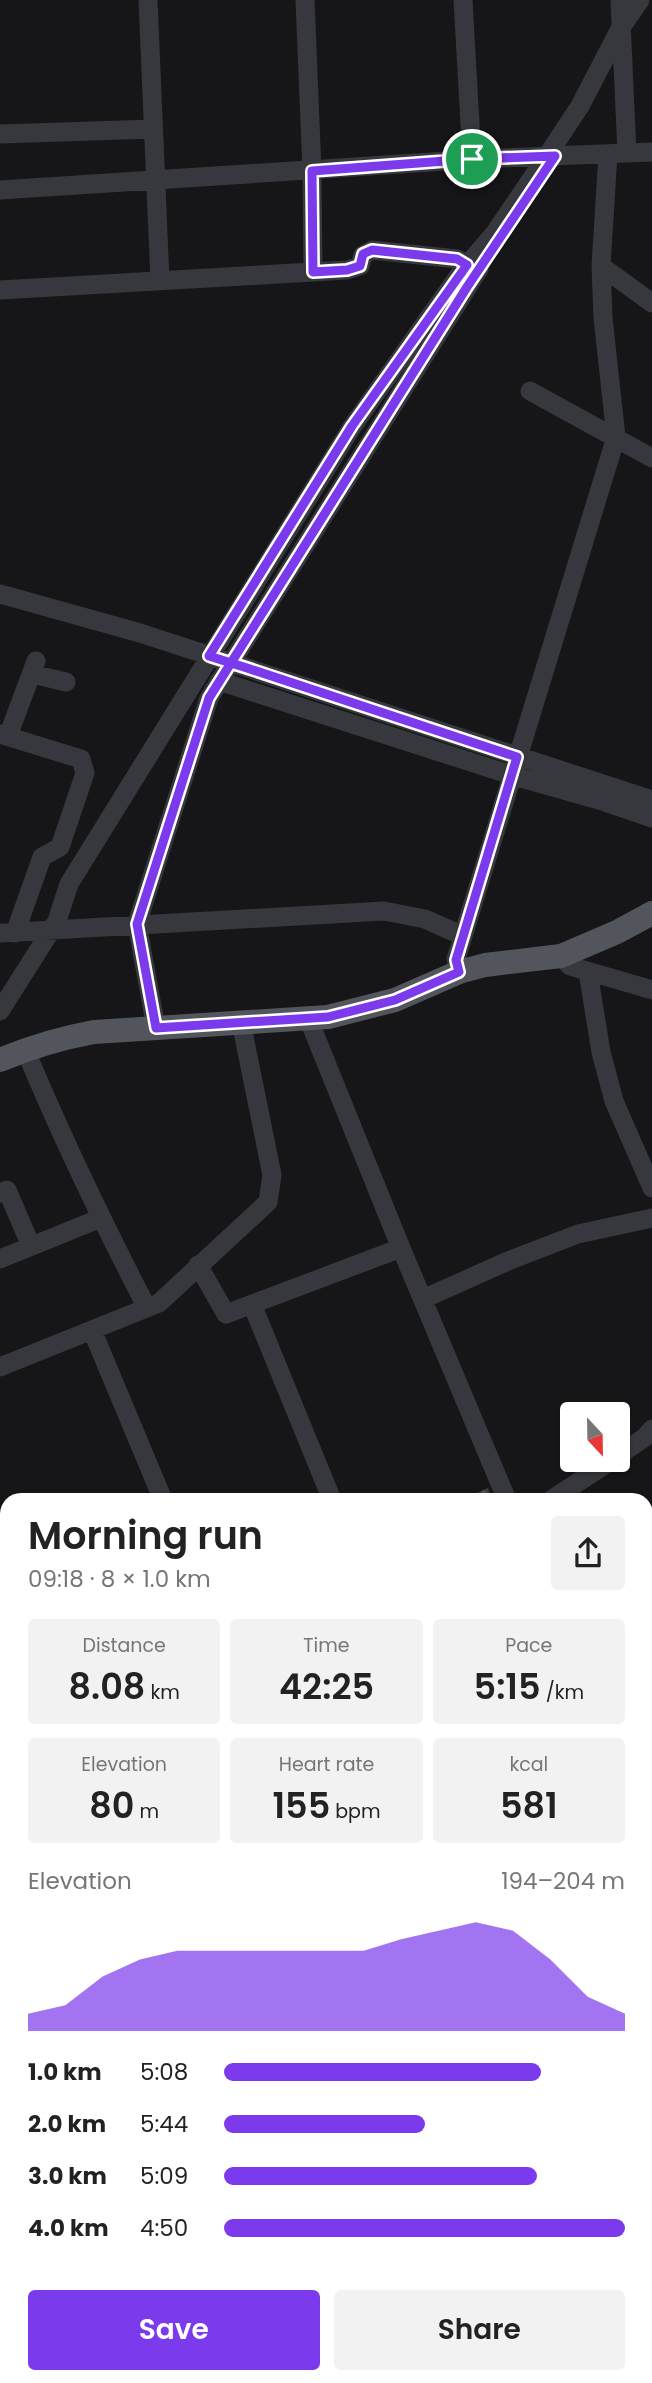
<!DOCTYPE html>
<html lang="en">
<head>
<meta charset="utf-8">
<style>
  body { margin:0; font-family:Poppins,sans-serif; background:#f2f2f2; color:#222; height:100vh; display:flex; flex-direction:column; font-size:26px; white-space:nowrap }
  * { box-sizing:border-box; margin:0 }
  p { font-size:23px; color:#767676 }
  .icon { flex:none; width:38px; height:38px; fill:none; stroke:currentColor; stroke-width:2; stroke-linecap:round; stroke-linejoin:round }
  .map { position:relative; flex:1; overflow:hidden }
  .side { position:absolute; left:0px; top:1493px; width:653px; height:891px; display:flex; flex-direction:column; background:#fff; border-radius:21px 21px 0 0; box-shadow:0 2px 5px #0004 }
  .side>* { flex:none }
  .needle { width:46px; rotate:158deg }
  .fabs { position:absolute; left:560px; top:1402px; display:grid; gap:14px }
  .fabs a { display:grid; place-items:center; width:70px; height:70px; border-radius:7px; background:#fff; box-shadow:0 2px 5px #0004; font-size:35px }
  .pin { position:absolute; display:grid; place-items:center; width:60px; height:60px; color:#fff; margin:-30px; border:4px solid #fff; border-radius:50%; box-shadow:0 2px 7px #0007 }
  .round { display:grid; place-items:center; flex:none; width:74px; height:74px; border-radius:7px; background:#f2f2f2 }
  .head { display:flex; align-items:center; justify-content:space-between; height:119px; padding:0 28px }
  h1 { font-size:38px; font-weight:600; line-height:52px }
  .metrics { display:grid; grid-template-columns:repeat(3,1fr); gap:10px; height:119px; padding:7px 28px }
  .metrics div { display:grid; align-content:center; border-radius:7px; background:#f2f2f2; text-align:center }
  .metrics b { font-size:35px; font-weight:600 }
  .metrics small { font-size:19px; font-weight:400 }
  .metrics p { font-size:19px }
  .chart { height:196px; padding:14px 28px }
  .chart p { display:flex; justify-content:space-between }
  .chart svg { width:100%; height:126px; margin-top:7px; fill:#7c3aed; opacity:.7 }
  .primary-button { display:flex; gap:14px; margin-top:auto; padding:14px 28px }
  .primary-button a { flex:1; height:80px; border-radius:7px; background:#7c3aed; color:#fff; font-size:28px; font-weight:600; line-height:80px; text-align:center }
  .primary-button a+a { background:#f2f2f2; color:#222 }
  ul { padding:0 28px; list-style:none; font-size:23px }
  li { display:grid; grid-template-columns:112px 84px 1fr; align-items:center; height:52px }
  li i { height:18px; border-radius:9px; background:#7c3aed }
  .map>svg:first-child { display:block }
  .built { fill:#222225 }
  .building { fill:url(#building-back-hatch) }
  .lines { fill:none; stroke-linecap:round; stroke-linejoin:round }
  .minor { stroke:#37383d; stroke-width:19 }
  .major { stroke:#53555c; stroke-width:24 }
  .route-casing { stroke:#fff; stroke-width:14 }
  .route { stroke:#7c3aed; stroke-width:9 }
</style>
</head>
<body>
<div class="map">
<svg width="652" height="2383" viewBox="0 0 652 2383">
  <defs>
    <pattern id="building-back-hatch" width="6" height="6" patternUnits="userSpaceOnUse" patternTransform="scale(1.75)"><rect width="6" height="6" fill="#404145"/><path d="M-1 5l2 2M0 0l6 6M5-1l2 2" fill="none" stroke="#595a5e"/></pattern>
  </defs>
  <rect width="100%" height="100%" fill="#161618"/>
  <path class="built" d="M300,2376L303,2383H10L7,2377Z"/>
  <path class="building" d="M488,1488L492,1500H461Z
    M17,2376H188L190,2383H19Z"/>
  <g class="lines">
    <path class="minor" d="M148,0L160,281
      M305,0L312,171L313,272
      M463,0L472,159
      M620,0L627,153
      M0,134L153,129
      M0,190L477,159L652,152
      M601,266L652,303
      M0,290L347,270L360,266L363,255L372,250L457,259L467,265
      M530,391L652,458
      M0,594L140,633L652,800
      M32,674L66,682
      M219,681L511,775L599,800L652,818
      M0,734L81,759L85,773L60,847L42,857L15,933
      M8,736L36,661
      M0,933L384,911L425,919L463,936
      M561,956L570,966L652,990
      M459,972L456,959L616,437L603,318L601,266L608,154
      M588,972L601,1052L614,1101L652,1188
      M0,1011L57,921L69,884L352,427L462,271L494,234L547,156L580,106L620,29L640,0
      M308,1018L401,1248L507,1500
      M156,1028L137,924L209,698L479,269
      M25,1049C62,1138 103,1223 147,1308
      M0,1193L7,1190L31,1246
      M0,1259L101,1218
      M198,1265L226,1314L401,1248
      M423,1299L508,1261L578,1234L652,1218
      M252,1304L332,1500
      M92,1330L163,1500
      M0,1367L159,1303L268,1202L272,1175L241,1022
      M618,1456L645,1437L652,1429
      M551,1500L612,1460
      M646,1602L652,1599
      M0,1810L7,1807
      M646,1833L652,1848
      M646,1887L652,1885
      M646,2033L652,2030
      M646,2255L652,2270
      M0,2295L7,2293
      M0,2378L2,2383"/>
    <path class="major" d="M0,1060C31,1047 61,1038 94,1032L328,1017L395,1000L459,972L485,965L561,956L617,932L652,913
      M0,1526L7,1543
      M355,2376L358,2383"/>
  </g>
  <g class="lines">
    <g class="route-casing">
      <path id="route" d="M472,159L555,156L467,287L209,698L137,924L156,1028L328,1017L395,1000L459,972L456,960L517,757L247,668L209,656L352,426L467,265L457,259L372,250L363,254L360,266L347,270L313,272L312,171L472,159"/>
    </g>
    <use href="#route" class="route"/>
  </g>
</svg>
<div class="fabs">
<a><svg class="needle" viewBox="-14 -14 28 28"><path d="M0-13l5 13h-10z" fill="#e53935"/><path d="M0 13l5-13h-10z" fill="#767676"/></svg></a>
</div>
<div class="pin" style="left:472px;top:159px;background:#1e9e55"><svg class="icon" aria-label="arrive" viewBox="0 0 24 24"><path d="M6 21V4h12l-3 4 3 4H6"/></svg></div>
<section class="side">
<div class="head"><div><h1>Morning run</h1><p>09:18 · 8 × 1.0 km</p></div><a class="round"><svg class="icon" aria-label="share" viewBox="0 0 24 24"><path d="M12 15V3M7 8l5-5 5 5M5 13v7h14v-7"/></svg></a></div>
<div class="metrics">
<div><p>Distance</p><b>8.08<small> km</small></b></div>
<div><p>Time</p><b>42:25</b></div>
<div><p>Pace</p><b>5:15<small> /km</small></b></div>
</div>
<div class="metrics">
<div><p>Elevation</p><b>80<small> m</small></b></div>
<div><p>Heart rate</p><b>155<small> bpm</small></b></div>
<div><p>kcal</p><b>581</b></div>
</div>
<div class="chart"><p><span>Elevation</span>194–204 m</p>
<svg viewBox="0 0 160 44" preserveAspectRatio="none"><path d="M0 44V38L10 35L20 25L30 19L40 16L50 16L60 16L70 16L80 16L90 16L100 12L110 9L120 6L130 9L140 19L150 32L160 38V44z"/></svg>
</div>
<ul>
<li><b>1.0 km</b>5:08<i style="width:79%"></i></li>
<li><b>2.0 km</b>5:44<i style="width:50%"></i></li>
<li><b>3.0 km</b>5:09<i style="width:78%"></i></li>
<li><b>4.0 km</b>4:50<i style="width:100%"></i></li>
</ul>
<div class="primary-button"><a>Save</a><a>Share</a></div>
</section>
</div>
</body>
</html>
